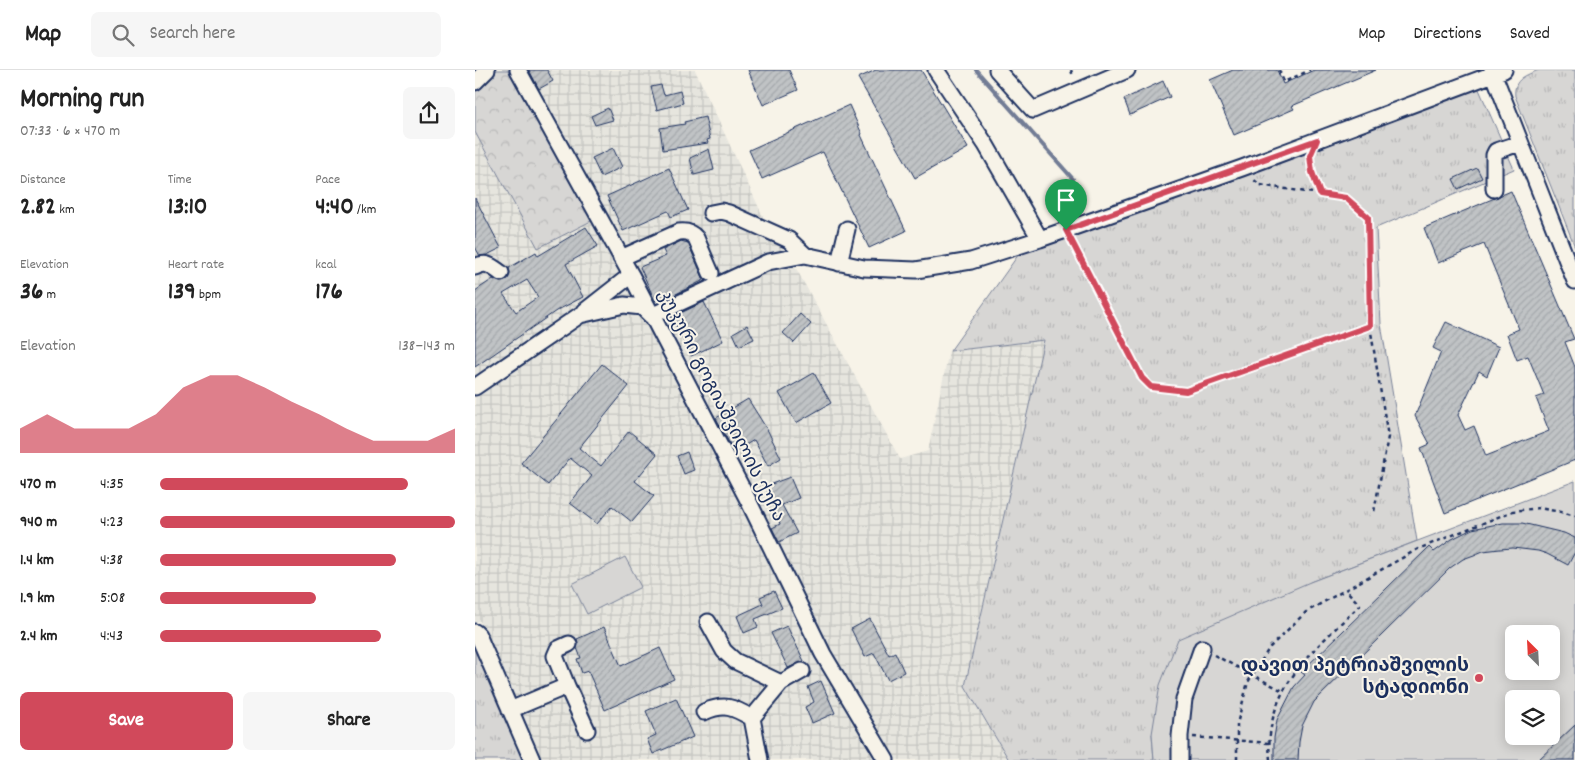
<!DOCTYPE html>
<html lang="en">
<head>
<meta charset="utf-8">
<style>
  body { margin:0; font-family:Dekko,"Noto Sans Georgian",sans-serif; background:#f6f6f6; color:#222; height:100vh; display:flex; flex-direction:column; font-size:19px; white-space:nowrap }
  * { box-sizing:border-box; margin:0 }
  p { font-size:16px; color:#767676 }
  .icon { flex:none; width:28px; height:28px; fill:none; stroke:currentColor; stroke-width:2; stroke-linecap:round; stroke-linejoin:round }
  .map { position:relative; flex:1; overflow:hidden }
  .side { display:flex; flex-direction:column; background:#fff; width:475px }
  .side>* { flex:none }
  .needle { width:32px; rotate:336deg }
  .controls { position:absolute; left:1030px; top:555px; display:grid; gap:10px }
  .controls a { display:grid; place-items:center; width:55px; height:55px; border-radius:8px; background:#fff; box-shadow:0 2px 12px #0003; font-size:25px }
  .pin { position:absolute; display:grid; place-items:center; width:42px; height:42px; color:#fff; margin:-51px -21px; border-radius:50% 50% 50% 0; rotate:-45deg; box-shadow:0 0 5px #0007 }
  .pin .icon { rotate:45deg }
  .round { display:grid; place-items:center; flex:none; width:52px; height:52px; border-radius:8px; background:#f6f6f6 }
  .overview { display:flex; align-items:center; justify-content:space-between; height:85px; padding:0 20px }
  h1 { font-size:28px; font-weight:800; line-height:38px }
  .stats { display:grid; grid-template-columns:repeat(3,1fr); gap:8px; height:85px; padding:5px 20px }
  .stats div { display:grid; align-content:center }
  .stats b { font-size:25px; font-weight:800 }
  .stats small { font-size:14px; font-weight:400 }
  .stats p { font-size:14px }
  .chart { height:140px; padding:10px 20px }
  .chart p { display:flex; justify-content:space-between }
  .chart svg { width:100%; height:90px; margin-top:5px; fill:#d1495b; opacity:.7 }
  .button { display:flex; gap:10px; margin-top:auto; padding:10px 20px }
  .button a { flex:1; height:58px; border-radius:8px; background:#d1495b; color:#fff; font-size:20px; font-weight:800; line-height:58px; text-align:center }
  .button a+a { background:#f6f6f6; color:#222 }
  ul { padding:0 20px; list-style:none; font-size:16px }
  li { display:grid; grid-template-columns:80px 60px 1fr; align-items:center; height:38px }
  li i { height:12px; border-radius:6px; background:#d1495b }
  header { display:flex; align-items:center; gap:30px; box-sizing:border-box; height:70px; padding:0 25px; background:#fff; border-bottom:1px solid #e0e0e0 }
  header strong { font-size:24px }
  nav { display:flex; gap:28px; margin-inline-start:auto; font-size:18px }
  .search { width:350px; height:45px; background:#f6f6f6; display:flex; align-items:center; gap:12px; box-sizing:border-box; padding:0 18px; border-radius:8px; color:#767676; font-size:19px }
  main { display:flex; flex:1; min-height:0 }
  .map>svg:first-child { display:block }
  .industrial { fill:url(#industrial-grid) }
  .grass { fill:url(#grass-tufts); stroke:#798299 }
  .forest { fill:url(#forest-crowns); stroke:#798299 }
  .green { fill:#d7d6d4; stroke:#798299; fill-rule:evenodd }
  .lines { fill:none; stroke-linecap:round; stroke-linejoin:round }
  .stream { stroke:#727c95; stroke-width:4 }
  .building { fill:url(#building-hatch); stroke:#1b2f5e; fill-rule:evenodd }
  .minor-casing { stroke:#1b2f5e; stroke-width:19 }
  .path { stroke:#1b2f5e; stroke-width:2.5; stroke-dasharray:4 4; stroke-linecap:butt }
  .minor { stroke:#f7f3e8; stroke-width:15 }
  .route-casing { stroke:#fff; stroke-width:10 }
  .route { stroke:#d1495b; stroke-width:6 }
  .poi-dot { fill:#d1495b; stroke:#f7f3e8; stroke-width:2 }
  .labels { text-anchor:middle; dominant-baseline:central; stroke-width:4; stroke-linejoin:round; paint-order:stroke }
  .street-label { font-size:19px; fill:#1b2f5e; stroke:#f7f3e8 }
  .poi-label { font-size:19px; font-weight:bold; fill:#1b2f5e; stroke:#f7f3e8; text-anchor:end }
</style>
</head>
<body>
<header>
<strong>Map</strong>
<div class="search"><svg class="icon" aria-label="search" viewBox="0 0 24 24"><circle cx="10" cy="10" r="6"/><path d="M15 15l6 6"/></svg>Search here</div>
<nav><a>Map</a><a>Directions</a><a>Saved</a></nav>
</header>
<main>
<section class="side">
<div class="overview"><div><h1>Morning run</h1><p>07:33 · 6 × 470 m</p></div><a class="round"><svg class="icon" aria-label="share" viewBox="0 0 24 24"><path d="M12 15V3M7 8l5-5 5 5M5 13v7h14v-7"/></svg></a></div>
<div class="stats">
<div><p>Distance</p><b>2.82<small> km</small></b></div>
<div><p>Time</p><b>13:10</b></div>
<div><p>Pace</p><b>4:40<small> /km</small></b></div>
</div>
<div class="stats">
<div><p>Elevation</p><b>36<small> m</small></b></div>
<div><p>Heart rate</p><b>139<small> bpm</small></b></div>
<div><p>kcal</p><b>176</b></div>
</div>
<div class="chart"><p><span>Elevation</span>138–143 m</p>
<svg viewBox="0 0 160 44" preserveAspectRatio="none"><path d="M0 44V32L10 25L20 32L30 32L40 32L50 25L60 12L70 6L80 6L90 12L100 19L110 25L120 32L130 38L140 38L150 38L160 32V44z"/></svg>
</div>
<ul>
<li><b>470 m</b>4:35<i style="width:84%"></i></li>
<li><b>940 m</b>4:23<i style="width:100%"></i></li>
<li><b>1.4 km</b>4:38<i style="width:80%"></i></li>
<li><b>1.9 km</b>5:08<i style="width:53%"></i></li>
<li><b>2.4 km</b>4:43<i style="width:75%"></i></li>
</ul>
<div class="button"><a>Save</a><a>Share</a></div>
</section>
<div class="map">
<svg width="1100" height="690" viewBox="0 0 1100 690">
  <defs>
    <pattern id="industrial-grid" width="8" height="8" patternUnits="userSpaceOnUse" patternTransform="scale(1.25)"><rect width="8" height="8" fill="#e6e5de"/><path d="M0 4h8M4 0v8" fill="none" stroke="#c5c5c1"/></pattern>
    <pattern id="grass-tufts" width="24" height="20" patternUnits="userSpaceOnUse" patternTransform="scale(1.25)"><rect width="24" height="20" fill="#d7d6d4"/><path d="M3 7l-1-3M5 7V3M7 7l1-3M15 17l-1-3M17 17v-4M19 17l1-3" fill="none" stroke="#b8b8b8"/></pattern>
    <pattern id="forest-crowns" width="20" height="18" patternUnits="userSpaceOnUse" patternTransform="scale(1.25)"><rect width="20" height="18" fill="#d7d6d4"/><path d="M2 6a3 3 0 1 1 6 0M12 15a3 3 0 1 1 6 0" fill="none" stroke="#b8b8b8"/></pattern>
    <pattern id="building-hatch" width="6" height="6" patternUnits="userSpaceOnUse" patternTransform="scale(1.25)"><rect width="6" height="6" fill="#c0c3c5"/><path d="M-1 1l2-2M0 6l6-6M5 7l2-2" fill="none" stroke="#a4a8ac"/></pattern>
  </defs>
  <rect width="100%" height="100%" fill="#f7f3e8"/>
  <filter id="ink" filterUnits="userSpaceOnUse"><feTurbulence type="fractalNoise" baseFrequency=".02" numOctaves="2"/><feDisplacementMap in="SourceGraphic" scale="10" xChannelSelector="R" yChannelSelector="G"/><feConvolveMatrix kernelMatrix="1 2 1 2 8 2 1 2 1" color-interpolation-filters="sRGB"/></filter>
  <g filter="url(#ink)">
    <path class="industrial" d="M0,0H220L291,153L322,200L425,389L453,381L474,281L569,270L490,616L534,690H62L5,551L0,552Z"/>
    <path class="grass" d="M1064,0H1100V177L1040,26C1038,9 1051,5 1064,0Z
      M1003,17L1039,99L901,158L906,254L942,471L835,512L677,664L679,690H534L490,616L569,270L475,281L546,181Z
      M0,578L50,690H0Z"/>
    <path class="forest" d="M0,0H33L118,150L63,178L0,62Z"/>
    <path class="green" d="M1100,411V690H679L677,664L685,615L703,569L835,512ZM1039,564H1076V601H1039ZM1039,629H1076V666H1039Z
      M150,487L166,517L112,544L97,514Z"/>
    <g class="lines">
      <path class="stream" d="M501,0L598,109"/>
    </g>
    <path class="building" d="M54,0H72L78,11L64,19Z
      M273,0H314L323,20L288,35Z
      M401,0H446L493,78L440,108L383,8Z
      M758,0H802L808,14L839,0H901L817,36L819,39L759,65L735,10Z
      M688,11L695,27L655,45L649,29Z
      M186,15L189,25L205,21L208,33L182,40L176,17Z
      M374,35L387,64L386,65L431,161L394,178L348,82L287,109L274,80Z
      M133,38L138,50L120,55L116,46Z
      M230,47L235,69L232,70L233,73L188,80L185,58L210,54L209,52Z
      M138,78L147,97L126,107L117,88Z
      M234,79L239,100L219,105L215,88Z
      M194,98L213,140L196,147L193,141L148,161L132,126Z
      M1002,98L1007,108L983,119L978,109Z
      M1036,121L1099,269L1090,272L1100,297V390L970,443L946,378L955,374L940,346L966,282L958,278L971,252L1024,277L1012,306L1004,301L983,345L990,360L999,356L1011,386L1074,361L1061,328L1069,325L1053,286L1042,290L1032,264L1044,259L1009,174L963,193L949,158Z
      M0,128L26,178L12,185L5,186L0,177Z
      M111,157L123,176L91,194L108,227L81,241L0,297V221L18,209L25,212L30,211L35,204L34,198L61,182L63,186ZM52,210L63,227L41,242L28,224Z
      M206,171L213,173L229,210L189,230L188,228L180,231L165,197L191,186L188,180Z
      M229,232L248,271L216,286L197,247Z
      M325,244L336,254L319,273L308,263Z
      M272,255L279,269L264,276L258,263Z
      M127,294L154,316L104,378L126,396L154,361L182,384L160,411L179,426L157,452L137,436L122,454L95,433L117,406L95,388L73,415L46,393Z
      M339,303L356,333L321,353L304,323Z
      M273,329L293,361L306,388L293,396L279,370L259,382L241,348Z
      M212,382L219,400L209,404L202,386Z
      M315,407L324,428L307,435L322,463L304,472L297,458L305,454L291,416Z
      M1028,453H1047L1089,463L1100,468V482L1093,495L1072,484L1063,481L1038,478L1025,479L1008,481L999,485L988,489L975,498L839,632L827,656L824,672L823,690H799V668L802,650L819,617L830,605L826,602L954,477L959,482L977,469L997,459Z
      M299,521L307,538L280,549L283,557L269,563L262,546L288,534L285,527Z
      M395,549L414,585L420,582L429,602L413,610L399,583L390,587L376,559Z
      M312,556L329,591L313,598L296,563Z
      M129,557L146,596L185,578L199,609L130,640L113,601L107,603L102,589L106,588L102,578L103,574L102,569Z
      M346,611L360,643L337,653L330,637L339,632L333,617Z
      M201,628L218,667L178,684L172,669L181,665L171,641Z
      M1100,655V690H1063Z"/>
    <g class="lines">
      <g class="minor-casing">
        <path id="minor" d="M43,0L156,205L273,430L348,584L411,690
          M461,0L511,75L565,169
          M522,0L558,40L652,0
          M1017,0L1100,211
          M0,12L12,0
          M1019,119V85L1021,81L1045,73
          M236,143L246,141L254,143L314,170L330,185
          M146,188L204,162C211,161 216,162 221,168L236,203
          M364,193L372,159
          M0,197C12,191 16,196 26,203
          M110,241L156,205
          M0,317L105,245L149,235L167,237L176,246L293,192L330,185L389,198L441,200L496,191L565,169L767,98L1029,0
          M233,552L249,581L260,591L306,613
          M0,562L3,565L57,690
          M92,616L112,660
          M35,640L92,616L80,586L83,579L94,574
          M229,642C250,633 258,637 277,648
          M285,690L277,648L306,613L327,601
          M705,690V666L709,629L727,578"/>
      </g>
      <path class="path" d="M596,0L598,6
        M804,0L809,12L835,0
        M835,88L837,102L845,124
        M598,172L667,308L676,317L711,321L895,256L893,147L871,128L785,115L778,109
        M895,256L913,367L899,442
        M739,585L808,621
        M718,667L794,673
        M762,690V654L773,612L795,577L831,542L943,479L1038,441L1064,438L1086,442L1100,446
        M795,690C788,619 839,580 885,535L871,520"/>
      <use href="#minor" class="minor"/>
    </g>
  </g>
  <g class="lines" filter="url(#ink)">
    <g class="route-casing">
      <path id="route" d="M842,70L835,86L837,102L845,124L871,128L893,147L895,256L711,321L676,317L667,308L591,160Z"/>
    </g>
    <use href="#route" class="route"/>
  </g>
  <circle class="poi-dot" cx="1004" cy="608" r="5"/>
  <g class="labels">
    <g class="street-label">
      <text transform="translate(245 336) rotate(63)">კუკური გოგიაშვილის ქუჩა</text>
    </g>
    <g class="poi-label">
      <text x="994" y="597">დავით პეტრიაშვილის<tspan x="994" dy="22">სტადიონი</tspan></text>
    </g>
  </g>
</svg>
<div class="controls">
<a><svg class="needle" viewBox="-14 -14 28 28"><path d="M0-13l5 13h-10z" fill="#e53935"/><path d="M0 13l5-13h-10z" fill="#767676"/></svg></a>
<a><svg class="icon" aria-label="layers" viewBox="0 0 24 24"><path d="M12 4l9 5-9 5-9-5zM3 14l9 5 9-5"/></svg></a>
</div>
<div class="pin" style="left:591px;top:160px;background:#1e9e55"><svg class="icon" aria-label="arrive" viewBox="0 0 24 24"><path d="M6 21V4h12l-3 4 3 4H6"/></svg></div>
</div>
</main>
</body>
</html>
